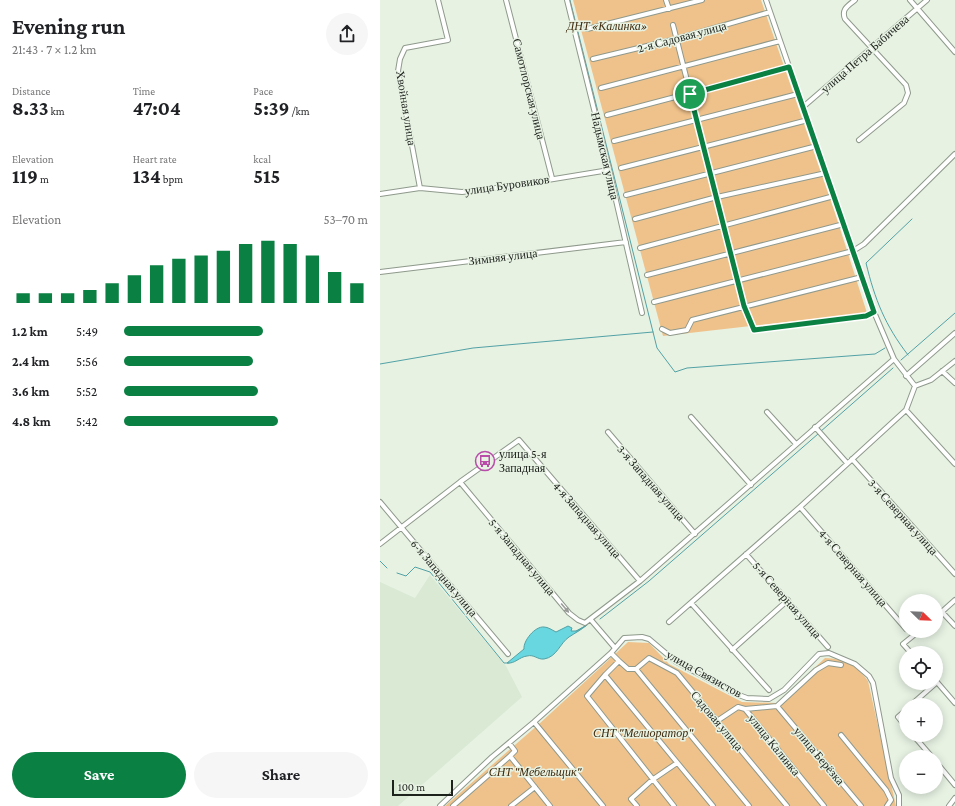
<!DOCTYPE html>
<html lang="en">
<head>
<meta charset="utf-8">
<style>
  body { margin:0; font-family:"Crimson Pro",serif; background:#f6f6f6; color:#202124; height:100vh; display:flex; flex-direction:column; font-size:15px; white-space:nowrap }
  * { box-sizing:border-box; margin:0 }
  p { font-size:13px; color:#757577 }
  .icon { flex:none; width:22px; height:22px; fill:none; stroke:currentColor; stroke-width:2; stroke-linecap:round; stroke-linejoin:round }
  .map { position:relative; flex:1; overflow:hidden }
  .sheet { display:flex; flex-direction:column; background:#fff; width:380px }
  .sheet>* { flex:none }
  .needle { width:26px; rotate:113deg }
  .controls { position:absolute; left:519px; top:594px; display:grid; gap:8px }
  .controls a { display:grid; place-items:center; width:44px; height:44px; border-radius:50%; background:#fff; box-shadow:0 2px 10px #0003; font-size:20px }
  .scale { position:absolute; left:12px; bottom:10px; width:61px; box-sizing:border-box; padding-left:4px; border:2px solid #1e221d; border-top:0; font-size:11px; line-height:14px; white-space:nowrap; color:#1e221d; -webkit-text-stroke:3px #e7f2e3; paint-order:stroke }
  .pin { position:absolute; display:grid; place-items:center; width:34px; height:34px; color:#fff; margin:-17px; border:2px solid #fff; border-radius:50%; box-shadow:0 1px 4px #0007 }
  .round { display:grid; place-items:center; flex:none; width:42px; height:42px; border-radius:21px; background:#f6f6f6 }
  .head { display:flex; align-items:center; justify-content:space-between; height:68px; padding:0 12px }
  h1 { font-size:22px; font-weight:700; line-height:30px }
  .metrics { display:grid; grid-template-columns:repeat(3,1fr); gap:6px; height:68px; padding:4px 12px }
  .metrics div { display:grid; align-content:center }
  .metrics b { font-size:20px; font-weight:700 }
  .metrics small { font-size:11px; font-weight:400 }
  .metrics p { font-size:11px }
  .chart { height:112px; padding:8px 12px }
  .chart p { display:flex; justify-content:space-between }
  .chart svg { width:100%; height:72px; margin-top:4px; stroke:#0b8043; stroke-width:6 }
  .primary-button { display:flex; gap:8px; margin-top:auto; padding:8px 12px }
  .primary-button a { flex:1; height:46px; border-radius:24px; background:#0b8043; color:#fff; font-size:16px; font-weight:700; line-height:46px; text-align:center }
  .primary-button a+a { background:#f6f6f6; color:#202124 }
  ul { padding:0 12px; list-style:none; font-size:13px }
  li { display:grid; grid-template-columns:64px 48px 1fr; align-items:center; height:30px }
  li i { height:10px; border-radius:5px; background:#0b8043 }
  main { display:flex; flex:1; min-height:0 }
  .map>svg:first-child { display:block }
  .built { fill:#d9e9d4 }
  .green { fill:#f0c28b }
  .water { fill:#69d7df; stroke:#52a1a5 }
  .lines { fill:none; stroke-linecap:round; stroke-linejoin:round }
  .stream { stroke:#52a1a5; stroke-width:1 }
  .minor-casing { stroke:#8f998c; stroke-width:6 }
  .minor { stroke:#fff; stroke-width:4 }
  .oneway { fill:#9a9c99 }
  .route-casing { stroke:#fff; stroke-width:8 }
  .route { stroke:#0b8043; stroke-width:5 }
  .labels { text-anchor:middle; dominant-baseline:central; stroke-width:3; stroke-linejoin:round; paint-order:stroke }
  .park-label { font-size:12px; font-style:italic; fill:#412c10; stroke:#e7f2e3 }
  .street-label { font-size:12px; fill:#1e221d; stroke:#e7f2e3 }
  .poi-label { font-size:12px; fill:#1e221d; stroke:#e7f2e3; text-anchor:start }
</style>
</head>
<body>
<main>
<section class="sheet">
<div class="head"><div><h1>Evening run</h1><p>21:43 · 7 × 1.2 km</p></div><a class="round"><svg class="icon" aria-label="share" viewBox="0 0 24 24"><path d="M12 15V3M7 8l5-5 5 5M5 13v7h14v-7"/></svg></a></div>
<div class="metrics">
<div><p>Distance</p><b>8.33<small> km</small></b></div>
<div><p>Time</p><b>47:04</b></div>
<div><p>Pace</p><b>5:39<small> /km</small></b></div>
</div>
<div class="metrics">
<div><p>Elevation</p><b>119<small> m</small></b></div>
<div><p>Heart rate</p><b>134<small> bpm</small></b></div>
<div><p>kcal</p><b>515</b></div>
</div>
<div class="chart"><p><span>Elevation</span>53–70 m</p>
<svg viewBox="0 0 160 44" preserveAspectRatio="none"><path d="M5 44V38M15 44V38M25 44V38M35 44V36M45 44V32M55 44V27M65 44V21M75 44V17M85 44V15M95 44V12M105 44V8M115 44V6M125 44V8M135 44V15M145 44V25M155 44V32"/></svg>
</div>
<ul>
<li><b>1.2 km</b>5:49<i style="width:57%"></i></li>
<li><b>2.4 km</b>5:56<i style="width:53%"></i></li>
<li><b>3.6 km</b>5:52<i style="width:55%"></i></li>
<li><b>4.8 km</b>5:42<i style="width:63%"></i></li>
</ul>
<div class="primary-button"><a>Save</a><a>Share</a></div>
</section>
<div class="map">
<svg width="575" height="806" viewBox="0 0 575 806">
  <rect width="100%" height="100%" fill="#e7f2e3"/>
  <path class="built" d="M50,575L126,666L142,697L18,806H0V582L35,598Z"/>
  <path class="green" d="M193,0H381L454,210L487,313L283,336Z
    M248,642L269,643L289,664L362,702L397,703L445,658C464,659 477,665 488,681L516,806H65L159,724Z"/>
  <path class="water" d="M207,625C201,630 195,633 189,637C180,643 177,657 164,659C158,660 154,654 147,656C139,657 135,664 127,663L144,649C143,641 155,626 164,627C168,627 172,630 176,632L188,626L192,628L191,631H197Z"/>
  <g class="lines">
    <path class="stream" d="M190,0L277,348L295,372L307,368L495,354L505,348
      M528,355C505,325 495,300 486,263L532,219
      M521,360L575,313
      M0,364L93,348L273,332
      M440,432L513,368
      M0,561L7,568
      M17,573L26,576L35,567L50,572L124,663H129
      M220,619L269,581L438,434
      M196,631L207,625"/>
    <g class="minor-casing">
      <path id="minor" d="M126,0L172,178
        M187,0L229,170L262,313
        M286,0L289,9
        M386,0L494,312L514,359L535,386
        M475,0C468,6 461,9 465,19L526,85L528,93L524,103L479,140
        M530,0L575,52
        M293,25L364,306L374,330L486,316L494,312
        M207,29L322,0
        M213,59L296,39L390,12
        M221,88L400,41
        M423,107L547,0
        M227,115L409,67
        M234,141L418,94
        M241,168L428,120
        M40,188L18,71L20,59L25,48L68,40L58,0
        M0,194L40,188L82,192L125,187L229,170
        M246,195L437,146
        M255,219L337,197L446,173
        M260,248L454,196
        M0,272L246,242
        M267,275L464,224
        M274,302L473,251L484,244L575,154
        M282,329L290,333L307,330L312,320L482,277
        M562,371L575,383
        M526,376L575,333
        M535,386L551,380L575,361
        M526,410L575,464
        M387,412L416,444
        M311,417L371,485
        M435,427L467,463
        M228,432L315,534
        M472,459L575,574
        M80,482L189,613L198,620L205,623L260,581L514,359
        M0,502L128,654
        M420,507L526,629
        M0,544L80,482L139,440L260,581
        M366,554L448,647
        M311,603L389,690
        M562,612L575,626
        M556,617L575,600
        M211,620L235,648
        M289,622L420,507L526,410L535,386
        M352,650L408,600
        M231,653L239,661L225,675L333,806
        M531,653L523,644L539,631
        M239,661L248,669H256L369,806
        M256,669L269,658L297,673L407,806
        M225,675L207,696L294,806
        M556,681L575,703
        M531,705L556,683
        M397,706L436,670L448,663L461,665
        M365,709L397,706L481,806
        M526,710L518,717L526,727
        M337,721L358,707L365,709L444,806
        M154,722L223,806
        M461,735L506,790L511,800L507,806
        M533,735L552,757
        M129,743L135,751L130,756L170,806
        M556,762L575,785
        M60,806L112,757L154,722L231,653L244,638L262,637L269,639L295,661L356,694L367,698L389,699L404,690L439,654L449,653L475,664L489,676L493,683L511,778L519,795V806
        M73,806L130,756
        M131,806L155,787
        M257,806L251,799L272,780L297,763
        M569,806L575,798"/>
    </g>
    <use href="#minor" class="minor"/>
  </g>
  <defs><path id="oneway-solid" d="M-6-.8H1V-3.2L6.5 0L1 3.2V.8H-6Z"/></defs>
  <use class="oneway" href="#oneway-solid" transform="translate(185 608) rotate(50)"/>
  <g class="lines">
    <g class="route-casing">
      <path id="route" d="M409,67L494,312L486,316L374,330L364,306L310,94Z"/>
    </g>
    <use href="#route" class="route"/>
  </g>
  <defs>
    <g id="bus-ring" transform="scale(1)"><circle r="9.5" fill="#e7f2e3" stroke="#b94ba9" stroke-width="1.5"/><path d="M-5-6H5V4H4V6H2V4H-2V6H-4V4H-5ZM-3.5-4V0h7V-4ZM-3.5 1.2v1.5H-2V1.2ZM2 1.2v1.5H3.5V1.2Z" fill="#b94ba9"/></g>
  </defs>
  <g fill-rule="evenodd">
    <use href="#bus-ring" x="105" y="461"/>
  </g>
  <g class="labels">
    <g class="park-label">
      <text x="227" y="26">ДНТ «Калинка»</text>
      <text x="263" y="733">СНТ "Мелиоратор"</text>
      <text x="155" y="772">СНТ "Мебельщик"</text>
    </g>
    <g class="street-label">
      <text transform="translate(302 37) rotate(-15)">2-я Садовая улица</text>
      <text transform="translate(485 54) rotate(-41)">улица Петра Бабичева</text>
      <text transform="translate(149 89) rotate(76)">Самотлорская улица</text>
      <text transform="translate(26 108) rotate(81)">Хвойная улица</text>
      <text transform="translate(225 156) rotate(77)">Надымская улица</text>
      <text transform="translate(127 185) rotate(-8)">улица Буровиков</text>
      <text transform="translate(123 257) rotate(-7)">Зимняя улица</text>
      <text transform="translate(271 483) rotate(49)">3-я Западная улица</text>
      <text transform="translate(523 517) rotate(48)">3-я Северная улица</text>
      <text transform="translate(207 520) rotate(49)">4-я Западная улица</text>
      <text transform="translate(142 557) rotate(50)">5-я Западная улица</text>
      <text transform="translate(473 568) rotate(49)">4-я Северная улица</text>
      <text transform="translate(64 578) rotate(50)">6-я Западная улица</text>
      <text transform="translate(407 600) rotate(49)">5-я Северная улица</text>
      <text transform="translate(324 674) rotate(29)">улица Связистов</text>
      <text transform="translate(337 721) rotate(50)">Садовая улица</text>
      <text transform="translate(394 745) rotate(51)">улица Калинка</text>
      <text transform="translate(439 756) rotate(50)">улица Берёзка</text>
    </g>
    <g class="poi-label">
      <text x="119" y="454">улица 5-я<tspan x="119" dy="14">Западная</tspan></text>
    </g>
  </g>
</svg>
<div class="controls">
<a><svg class="needle" viewBox="-14 -14 28 28"><path d="M0-13l5 13h-10z" fill="#e53935"/><path d="M0 13l5-13h-10z" fill="#757577"/></svg></a>
<a><svg class="icon" aria-label="locate" viewBox="0 0 24 24"><circle cx="12" cy="12" r="6"/><path d="M12 2v4M12 18v4M2 12h4M18 12h4"/></svg></a>
<a>+</a>
<a>−</a>
</div>
<div class="scale">100 m</div>
<div class="pin" style="left:310px;top:94px;background:#1e9e55"><svg class="icon" aria-label="arrive" viewBox="0 0 24 24"><path d="M6 21V4h12l-3 4 3 4H6"/></svg></div>
</div>
</main>
</body>
</html>
